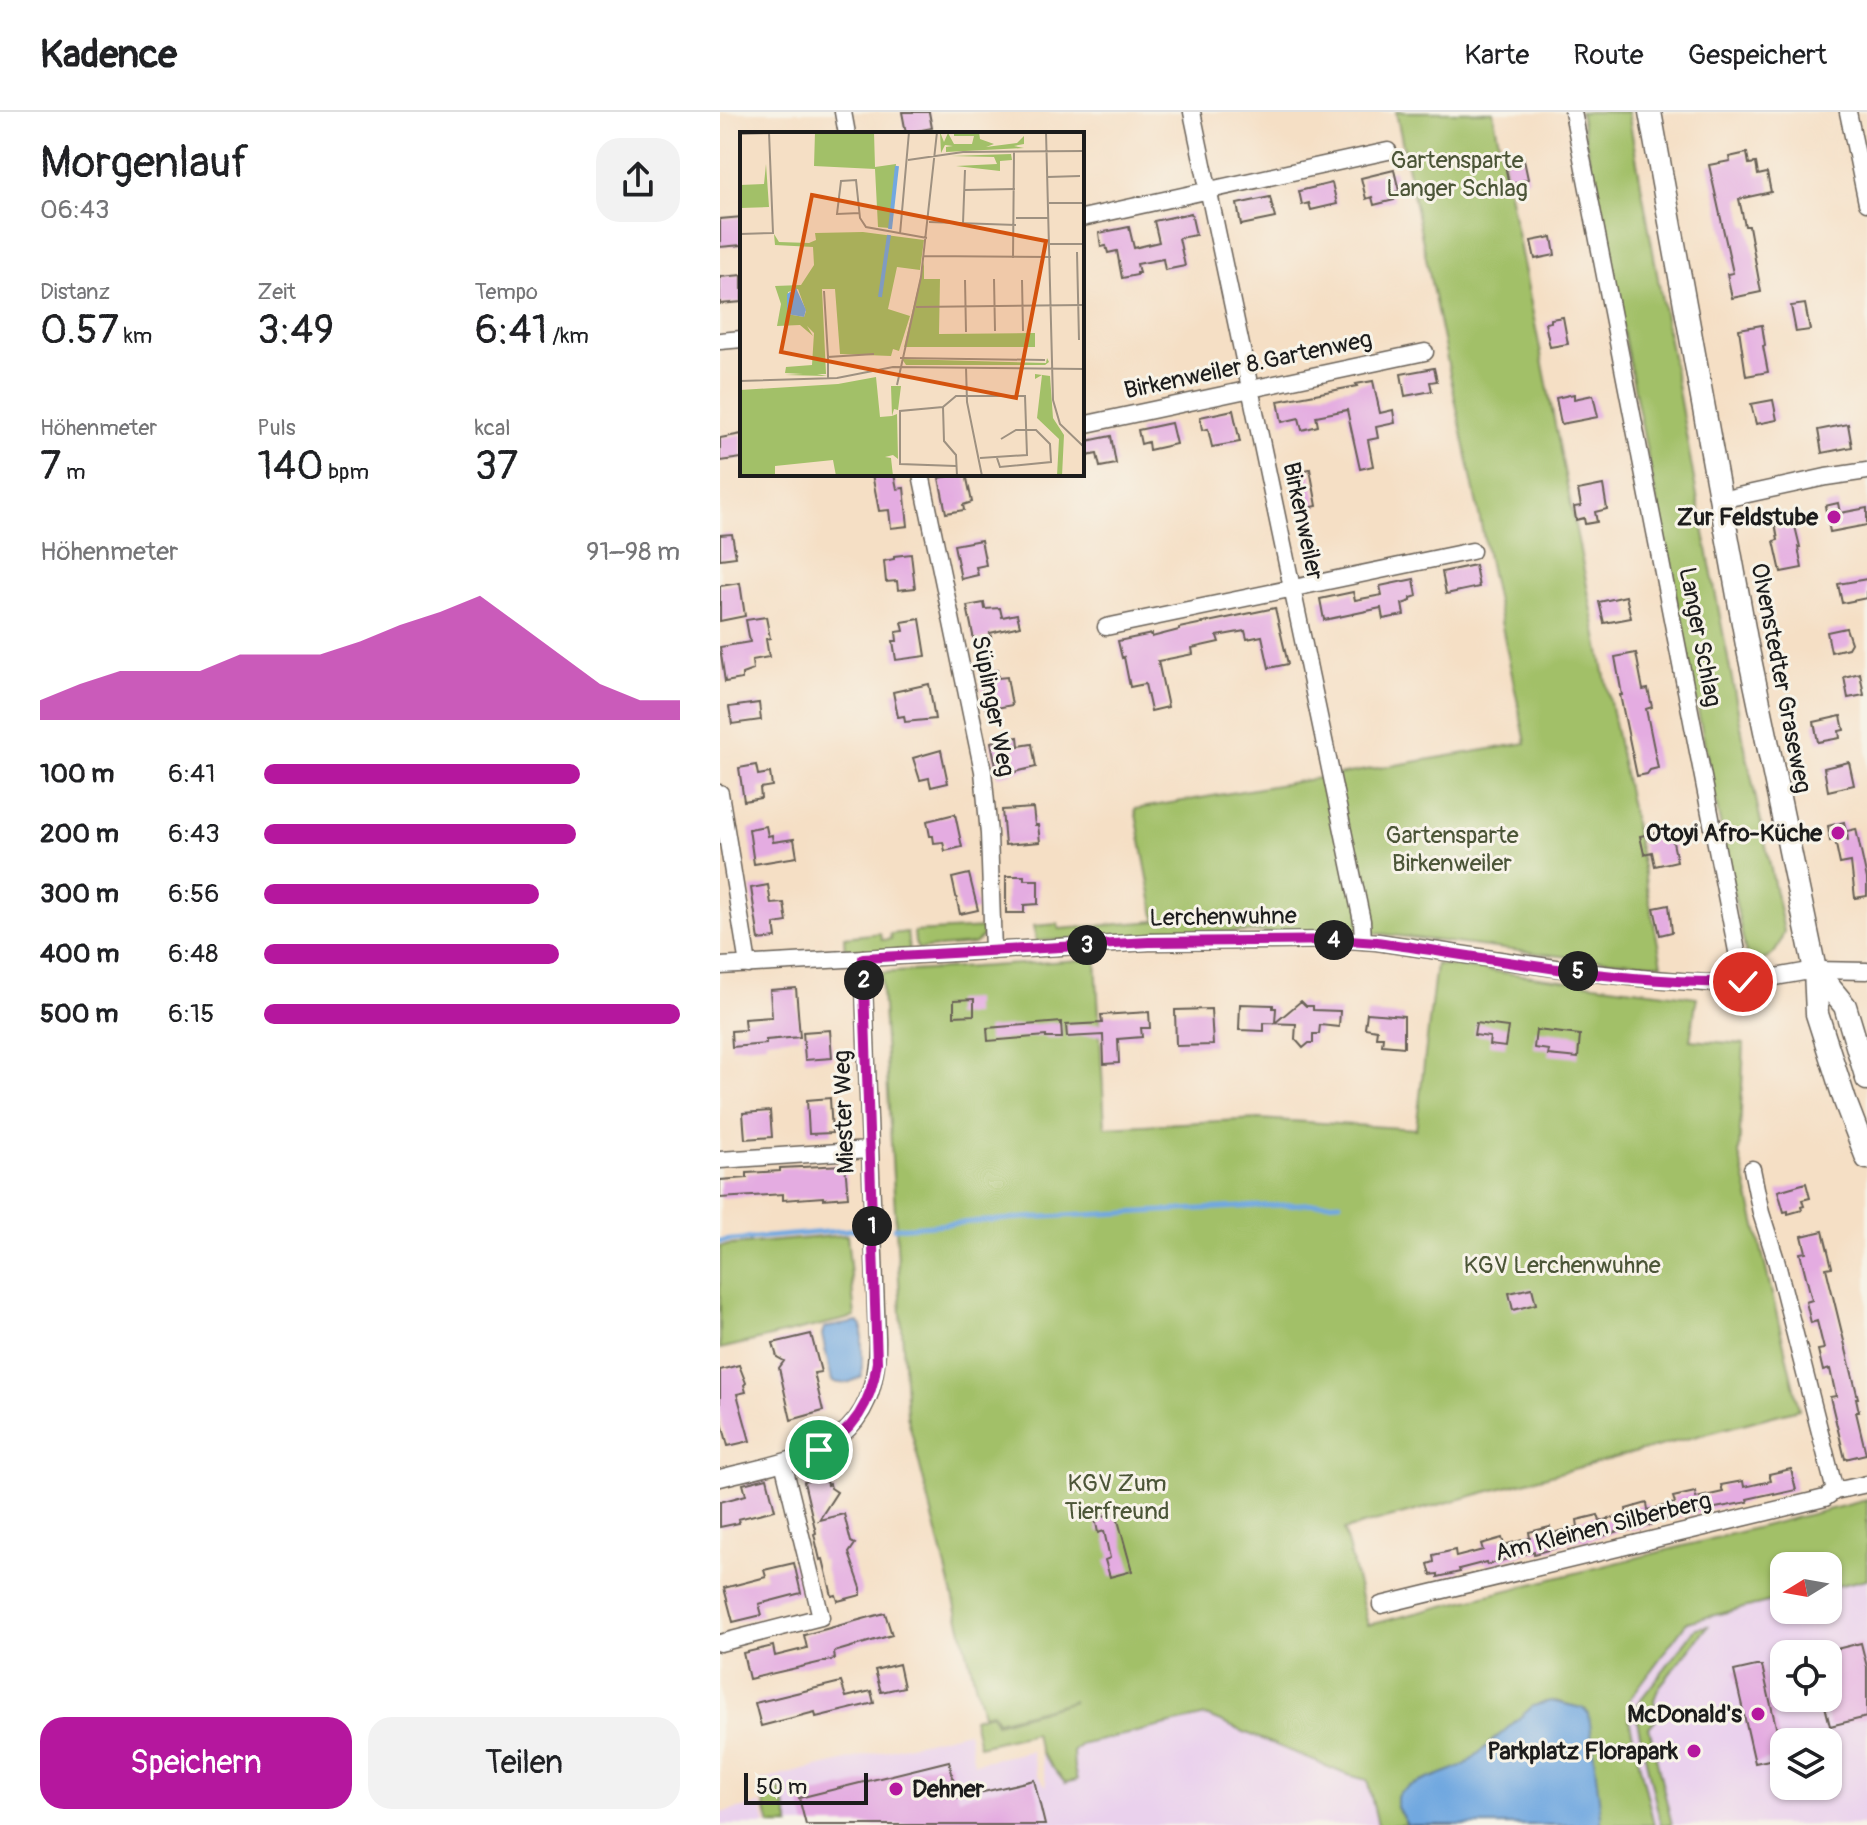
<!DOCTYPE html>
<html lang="de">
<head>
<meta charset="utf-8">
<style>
  body { margin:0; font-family:Pangolin,sans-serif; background:#f2f2f2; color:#202124; height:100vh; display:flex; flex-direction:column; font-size:30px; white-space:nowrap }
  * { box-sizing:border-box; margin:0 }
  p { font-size:26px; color:#757577 }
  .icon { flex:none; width:44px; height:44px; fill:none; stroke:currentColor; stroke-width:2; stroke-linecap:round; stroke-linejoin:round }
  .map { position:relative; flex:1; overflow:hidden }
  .side { display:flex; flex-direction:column; background:#fff; width:720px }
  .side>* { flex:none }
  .needle { width:52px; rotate:259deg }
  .buttons { position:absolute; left:1050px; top:1440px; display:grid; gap:16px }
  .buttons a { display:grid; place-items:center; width:72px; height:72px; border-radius:16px; background:#fff; box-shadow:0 2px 6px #0004; font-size:40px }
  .scale { position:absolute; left:24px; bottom:20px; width:124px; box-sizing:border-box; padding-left:8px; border:4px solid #1c1c1c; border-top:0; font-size:22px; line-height:28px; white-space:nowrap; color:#1c1c1c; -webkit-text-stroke:6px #f7f3e8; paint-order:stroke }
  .pin { position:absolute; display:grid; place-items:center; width:68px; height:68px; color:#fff; margin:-34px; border:4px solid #fff; border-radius:50%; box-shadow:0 2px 8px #0007 }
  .km { position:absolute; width:40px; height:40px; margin:-20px; border-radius:50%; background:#222; color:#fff; font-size:22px; line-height:40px; text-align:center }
  .round { display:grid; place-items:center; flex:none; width:84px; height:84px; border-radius:24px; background:#f2f2f2 }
  .summary { display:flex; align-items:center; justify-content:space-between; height:136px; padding:0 40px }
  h1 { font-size:44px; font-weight:600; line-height:60px }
  .metrics { display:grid; grid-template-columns:repeat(3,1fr); gap:12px; height:136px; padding:8px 40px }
  .metrics div { display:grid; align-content:center }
  .metrics b { font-size:40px; font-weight:600 }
  .metrics small { font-size:22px; font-weight:400 }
  .metrics p { font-size:22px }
  .chart { height:224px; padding:16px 40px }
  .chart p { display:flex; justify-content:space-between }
  .chart svg { width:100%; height:144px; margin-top:8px; fill:#b5179e; opacity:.7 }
  .button { display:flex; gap:16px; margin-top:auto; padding:16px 40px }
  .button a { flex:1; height:92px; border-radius:24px; background:#b5179e; color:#fff; font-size:32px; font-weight:600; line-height:92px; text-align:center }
  .button a+a { background:#f2f2f2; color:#202124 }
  ul { padding:0 40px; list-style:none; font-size:26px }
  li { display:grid; grid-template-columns:128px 96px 1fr; align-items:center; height:60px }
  li i { height:20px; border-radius:10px; background:#b5179e }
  header { display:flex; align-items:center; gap:48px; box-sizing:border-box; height:112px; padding:0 40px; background:#fff; border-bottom:2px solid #e0e0e0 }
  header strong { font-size:38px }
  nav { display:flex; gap:44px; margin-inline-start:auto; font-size:28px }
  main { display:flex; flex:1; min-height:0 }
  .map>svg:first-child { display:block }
  .built { fill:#ead1ed; fill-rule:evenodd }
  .green { fill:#a2c068; stroke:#5f6e42; stroke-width:2 }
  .water { fill:#71a8e0; stroke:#46627e; stroke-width:2 }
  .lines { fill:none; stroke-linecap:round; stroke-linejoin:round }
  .stream { stroke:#71a8e0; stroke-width:5 }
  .building { fill:#e4ace1 }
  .minor-casing { stroke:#686057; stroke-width:19 }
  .secondary-casing { stroke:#686057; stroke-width:25 }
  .minor { stroke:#fff; stroke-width:16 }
  .secondary { stroke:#fff; stroke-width:22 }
  .route-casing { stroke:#fff; stroke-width:16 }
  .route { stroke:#b5179e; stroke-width:10 }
  .poi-dot { fill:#b5179e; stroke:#f7f3e8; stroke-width:3 }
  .labels { text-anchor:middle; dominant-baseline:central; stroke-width:6; stroke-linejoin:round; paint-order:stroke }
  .park-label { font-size:24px; fill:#4b5537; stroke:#f7f3e8 }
  .street-label { font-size:24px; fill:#1c1c1c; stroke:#f7f3e8 }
  .poi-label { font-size:24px; font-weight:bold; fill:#1c1c1c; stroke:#f7f3e8; text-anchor:end }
  .inset-river { fill:none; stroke:#71a8e0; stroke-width:4 }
  .inset-road { fill:none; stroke:#9e9181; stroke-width:2 }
  .view { fill:#d4530e; fill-opacity:0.15; stroke:#d4530e; stroke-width:4 }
  .inset-edge { fill:none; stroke:#1c1c1c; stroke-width:4 }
</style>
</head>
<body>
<header>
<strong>Kadence</strong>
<nav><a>Karte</a><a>Route</a><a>Gespeichert</a></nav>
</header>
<main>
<section class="side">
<div class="summary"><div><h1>Morgenlauf</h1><p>06:43</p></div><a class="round"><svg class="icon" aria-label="share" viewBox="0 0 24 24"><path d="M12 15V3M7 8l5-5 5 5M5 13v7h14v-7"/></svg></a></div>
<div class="metrics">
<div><p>Distanz</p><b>0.57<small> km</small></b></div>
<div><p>Zeit</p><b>3:49</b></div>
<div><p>Tempo</p><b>6:41<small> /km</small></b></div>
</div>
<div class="metrics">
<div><p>Höhenmeter</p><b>7<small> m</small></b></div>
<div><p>Puls</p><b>140<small> bpm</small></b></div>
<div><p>kcal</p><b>37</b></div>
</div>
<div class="chart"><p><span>Höhenmeter</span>91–98 m</p>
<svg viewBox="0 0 160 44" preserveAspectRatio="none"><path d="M0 44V38L10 33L20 29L30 29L40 29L50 24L60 24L70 24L80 20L90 15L100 11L110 6L120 15L130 24L140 33L150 38L160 38V44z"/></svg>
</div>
<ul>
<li><b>100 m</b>6:41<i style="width:76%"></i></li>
<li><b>200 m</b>6:43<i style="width:75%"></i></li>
<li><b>300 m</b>6:56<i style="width:66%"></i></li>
<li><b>400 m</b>6:48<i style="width:71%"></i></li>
<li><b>500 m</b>6:15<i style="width:100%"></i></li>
</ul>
<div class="button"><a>Speichern</a><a>Teilen</a></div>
</section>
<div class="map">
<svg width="1147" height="1713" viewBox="0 0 1147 1713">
  <rect width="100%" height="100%" fill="#f7f3e8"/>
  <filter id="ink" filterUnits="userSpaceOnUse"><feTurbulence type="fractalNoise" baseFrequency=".0125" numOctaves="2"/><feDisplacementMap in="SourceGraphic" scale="16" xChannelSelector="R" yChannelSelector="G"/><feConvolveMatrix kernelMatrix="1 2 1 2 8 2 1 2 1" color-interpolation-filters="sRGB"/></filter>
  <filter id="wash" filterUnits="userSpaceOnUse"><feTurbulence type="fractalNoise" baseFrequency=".006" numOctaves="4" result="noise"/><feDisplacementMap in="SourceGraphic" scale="32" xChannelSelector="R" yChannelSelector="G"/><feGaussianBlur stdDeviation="1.8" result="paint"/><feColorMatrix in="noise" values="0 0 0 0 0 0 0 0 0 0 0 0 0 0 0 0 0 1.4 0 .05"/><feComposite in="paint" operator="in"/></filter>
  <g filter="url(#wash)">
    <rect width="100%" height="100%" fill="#f5dfc5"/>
    <path class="built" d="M1147,1388V1713H48L38,1669L248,1619L254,1651L311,1639L317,1663L327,1675L312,1602L647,1513ZM1064,1454H1108V1498H1064ZM1064,1542H1108V1586H1064ZM1064,1630H1108V1674H1064Z
      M41,1692L46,1713H0V1701Z"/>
    <path class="green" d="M676,0H773L942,852L849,845L662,822L438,819V823L316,829L314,814L338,812L339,817L436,809L415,697L806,631Z
      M860,0H908L979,395L1025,635L1064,819C1057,843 1052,847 1028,853Z
      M265,816C263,824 261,828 254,832L198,837L195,831L194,820Z
      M187,820L189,838L125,841L124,825L160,821L162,828L171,827L170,822Z
      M376,847L385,1015L539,1007L696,1017L716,852L977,885L970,928L1024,932L1019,1042L1079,1297L624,1418L648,1513L1147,1388V1467L1108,1476V1454H1064V1486L967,1510L909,1588L908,1603L934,1713H881L866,1598L836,1589L825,1590L773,1628L751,1649L677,1695L687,1713H658L647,1668L625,1662L486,1604L360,1633L353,1640L354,1656L357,1668L345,1671L321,1641L314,1621L259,1634L253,1606L271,1601L276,1611L354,1589L277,1609L272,1600L263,1602L187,1303L161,861Z
      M127,1123L135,1205L0,1237V1134Z
      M988,1514L939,1575L934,1588L937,1606L929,1615L952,1713H941L914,1596L976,1516Z
      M61,1677L70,1713H50L42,1682Z"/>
    <path class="water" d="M138,1210L142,1214V1264C131,1270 124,1274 112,1269L102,1223L104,1216Z
      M831,1589L862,1596L869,1602L881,1703V1713H687L677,1695V1685L680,1680L690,1674L745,1653L813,1594Z"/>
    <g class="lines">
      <path class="stream" d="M175,1116L303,1106L620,1090
        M0,1129L141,1117"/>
    </g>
    <g id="blocks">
      <path class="building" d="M182,0H209L212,16L186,21Z
        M1027,41L1029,52L1036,51L1038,63L1047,61L1051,80L1019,87L1025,114H1029L1041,180L1012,186L1007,162L1013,161L989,53L1010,49L1009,45Z
        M803,43L808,67L789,73L784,47Z
        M674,58L679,79L672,81L674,88L654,93L652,85L646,87L641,66Z
        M612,71L617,92L591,98L589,91L582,93L579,79Z
        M550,85L555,106L521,113L517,92Z
        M471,101L476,123L459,126L465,154L445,158L443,147L417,152L419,161H417V163L402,166L397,139L388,141L386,134L381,135L379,121L409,115L414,136L439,130L434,109Z
        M22,105V133L0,135V107Z
        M832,125L835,143L815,147L811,129Z
        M22,163V190L0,192V165Z
        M1085,192L1090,218L1076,220L1071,194Z
        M843,205L848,232L830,235L825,211L831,210V207Z
        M1042,213L1045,233L1043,234L1048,260L1026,264L1019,217Z
        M714,256L717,269L710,270L712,279L685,284L681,262Z
        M653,269L660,301L673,298L675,311L656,315L658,326L648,328L653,354L640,357L627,298L596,304L598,314L582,318L579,306L562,310L558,289L637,274L636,272Z
        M854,282V287L873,283L878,305L841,312L836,286Z
        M1053,288L1057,308L1036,312L1031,292Z
        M513,298L520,330L492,335L488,317L482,318L480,305Z
        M451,311L456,332L429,338L428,330L421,332L418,318Z
        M1128,312L1132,335L1102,341L1098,318Z
        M22,322V346L0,349V326Z
        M391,324L396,352L380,355L377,342L362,345V330Z
        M590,357L597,394L582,397L575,360Z
        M152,362H174L177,377L184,376L188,414L171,416L169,398L159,399Z
        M239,362H246L252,390L243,393L244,398L226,401L219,366Z
        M883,373L887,397L875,400L877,410L865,412L864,406L856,408L854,395L861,394L858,378Z
        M1118,391L1120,401L1147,396V413L1110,420L1105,394Z
        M1073,406L1080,435H1078L1082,456L1061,460L1054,429L1058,428L1055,411Z
        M12,422L16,445L0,447V423Z
        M261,428L266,453L256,455L258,463L241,467L234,433Z
        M191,442L195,476L178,478L177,469L166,470L164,449L174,447V444Z
        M755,453L759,475L726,482L722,460Z
        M694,467L697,484L691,486V489L682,492L684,503L663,507L661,496L604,508L600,487L633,480L635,488L662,483L660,474Z
        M1147,467V486L1122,491L1118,472Z
        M20,471L25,504L0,509V474Z
        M906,484L911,506L884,511L879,490Z
        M264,491L265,497L280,496L282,505L297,502L300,514L270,521L271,525L254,528L247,494Z
        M555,496L568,552L549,556L542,524L527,527L525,519L497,524L499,530L472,536L473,542L438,549L448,595L431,599L425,572L410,575L404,545L402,546L398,529L432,522V525L459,518V516Z
        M46,505L50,526L46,527L49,545L32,548L33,558L22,562V567L5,570L0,535L30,530L26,508Z
        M200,507L206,544L176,548L173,529H177L176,520L184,519L182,510Z
        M1126,516L1131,531L1128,536L1111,540L1107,520Z
        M916,541L923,578L928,577L932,595L926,597L938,656L930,658L927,662L917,664L900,583H902L895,545Z
        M277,558L278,566L287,565L292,593L266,598L260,561Z
        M1140,561L1144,583L1128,586L1124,565Z
        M209,572L215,607L185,610L184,604L178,605L173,580Z
        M39,591L41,608L12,612L9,595Z
        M1121,604L1124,618L1119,619L1120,626L1098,630L1094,610Z
        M298,625L299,634L312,632L316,655L278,664L271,630Z
        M221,638L228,671L211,675L209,666L200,668L193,646Z
        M1129,650L1134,673L1108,679L1104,656Z
        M36,653L38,663L50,661L52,674L40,676L41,686L24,689L19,656Z
        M313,696L315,713H318L320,730L285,733L282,698Z
        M235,702L242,735L225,739L223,730L214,731L213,724H210L207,709Z
        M1124,710L1128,729L1127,719L1136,717L1147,767V784L1135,786L1131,750L1120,752L1115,728L1110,729L1108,714Z
        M46,714L48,724L52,723L53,730L74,727L77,745L34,752L29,717Z
        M936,721L937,724L951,721L957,749L935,754L932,740L924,742L920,724Z
        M249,762L258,798L240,802L232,766Z
        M286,764H304V768H318V792L304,793V801H286Z
        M48,773L51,792L64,791L67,810L54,812L56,826L39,828L31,776Z
        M949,793L952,820L940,823L934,796Z
        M76,876L80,925L46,928V932L12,935L11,919L25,918L24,907L52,905L50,878Z
        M254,887V903L234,904V888Z
        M581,889L586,894H593V898L620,899L619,915L600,913L599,922H593V931H589L583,936L575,927L576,912L544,911V919L519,918L520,892L553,893V896H556L555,911Z
        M491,897L493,933L456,934L455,898Z
        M429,900L430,916H421L422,925L398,927L399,951L384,952L383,923L347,925L346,913L382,911L381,903Z
        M647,901L684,904V935L662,933L663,925H656L657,918L645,916Z
        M341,910L342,926H326V924L268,929L267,916Z
        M756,911L788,915L785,935L769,933L770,925L754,923Z
        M110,918L112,946L85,948L83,920Z
        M816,918L860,923L858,946L828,943L829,938L814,936Z
        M110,986L112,1021L89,1022L87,988Z
        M50,999L52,1025L25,1027L23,1001Z
        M125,1053L128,1085L103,1087V1085L63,1088V1082L0,1086V1068L27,1066V1061L60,1059V1056Z
        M1086,1071L1090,1086L1082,1088L1084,1094L1081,1095L1082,1098L1068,1102V1099L1064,1100L1058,1079Z
        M1103,1119L1112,1155L1106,1156L1138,1286H1136L1139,1300H1136L1146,1342L1125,1347L1110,1285L1116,1284L1110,1257L1103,1259L1098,1238L1104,1237L1097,1209L1091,1211L1086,1190L1092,1188L1080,1141L1086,1140L1082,1124Z
        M812,1176L816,1192L793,1198L789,1181Z
        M91,1222L101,1260L94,1261L103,1299L71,1308L59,1256L64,1249L57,1245L53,1231Z
        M19,1253L26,1271L24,1273L26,1280L17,1282L30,1329L8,1334L0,1303V1258Z
        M1071,1357L1076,1378L1054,1383V1381L1027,1387L1028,1390L979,1399L980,1401L932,1410V1413L911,1418L910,1416L862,1430V1427L835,1434V1436L814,1442V1439L767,1453L766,1450L739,1457L740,1460L718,1465V1462L711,1463L708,1452L714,1450L713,1443L735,1438L736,1445L763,1438L761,1432L782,1426L784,1433L810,1426L809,1420L830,1415L832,1421L858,1415L857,1408L878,1403L880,1409L907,1403L906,1397L927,1391L928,1398L955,1391L953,1385L975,1380L976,1386L1003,1380L1001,1373L1023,1369L1024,1375L1051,1369L1049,1362Z
        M105,1365L107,1373L110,1372L111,1376L117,1380L99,1408L124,1402L131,1430L135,1432L129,1441L141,1476V1483L118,1489L116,1483L112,1484L103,1447L100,1448L94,1422L96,1421L84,1370Z
        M47,1366L55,1398L18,1407L19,1411L0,1415V1390L26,1383L23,1372Z
        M396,1401L412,1459L390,1465L385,1448L390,1446L384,1419L378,1421L375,1406Z
        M74,1451L81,1481L39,1492L42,1503L13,1510L4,1476L46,1465L44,1458Z
        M165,1501L172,1523L114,1540L115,1547L29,1567L23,1541L53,1534L55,1544L87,1536L84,1523Z
        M1141,1531L1147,1555V1605L1110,1614L1103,1586H1108V1539Z
        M179,1552L184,1575L161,1580L155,1558Z
        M1036,1554H1042L1063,1645L1035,1651L1014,1559Z
        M121,1570L126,1585L151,1579L154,1591L96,1605L95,1600L41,1614L35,1591Z
        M229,1649L238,1686L314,1668L325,1713H86L79,1686Z"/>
    </g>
  </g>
  <g filter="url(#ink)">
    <use href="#blocks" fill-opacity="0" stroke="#686057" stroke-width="2"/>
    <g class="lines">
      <g class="minor-casing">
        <path id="minor" d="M123,0L127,22
          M472,0L629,747L642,809L643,829
          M853,0L1023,870
          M1128,0L1147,91
          M362,106L668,39
          M0,229L22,227
          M362,313L705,240
          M201,362L263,659L269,722L273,839
          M1000,388L1106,365L1147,359
          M386,515L752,439
          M0,681L28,853
          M0,854L429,830L629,828L657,830L856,859L920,866L986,871L1033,869L1095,858L1147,859
          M0,1048L149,1038
          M1032,1057L1041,1101L1056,1148L1115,1379L1147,1372
          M0,1366C88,1344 159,1337 157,1226L143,846
          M661,1493L1105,1386L1115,1379
          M0,1531L101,1505L63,1350"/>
      </g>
      <g class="secondary-casing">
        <path id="secondary" d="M930,0L1027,533L1095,858L1097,902L1125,989L1147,1046
          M1095,858L1125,894L1147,967"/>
      </g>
      <use href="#minor" class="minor"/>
      <use href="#secondary" class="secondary"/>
    </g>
  </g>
  <g class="lines" filter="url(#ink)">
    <g class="route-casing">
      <path id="route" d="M99,1338C134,1320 152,1289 157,1250L143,846L429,830L629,828L657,830C776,847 903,873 1023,870"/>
    </g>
    <use href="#route" class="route"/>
  </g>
  <g class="poi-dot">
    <circle cx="1114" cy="405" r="8"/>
    <circle cx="1118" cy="721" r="8"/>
    <circle cx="1038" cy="1602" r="8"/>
    <circle cx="974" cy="1639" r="8"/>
    <circle cx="176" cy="1677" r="8"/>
  </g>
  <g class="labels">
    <g class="park-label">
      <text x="737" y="48">Gartensparte<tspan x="737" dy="28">Langer Schlag</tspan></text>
      <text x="732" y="723">Gartensparte<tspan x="732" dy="28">Birkenweiler</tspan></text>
      <text x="842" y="1153">KGV Lerchenwuhne</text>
      <text x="397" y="1371">KGV Zum<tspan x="397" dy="28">Tierfreund</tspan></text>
    </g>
    <g class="street-label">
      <text transform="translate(528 253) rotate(-12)">Birkenweiler 8.Gartenweg</text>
      <text transform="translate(583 409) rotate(78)">Birkenweiler</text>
      <text transform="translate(980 525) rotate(79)">Langer Schlag</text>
      <text transform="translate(1061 566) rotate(79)">Olvenstedter Graseweg</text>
      <text transform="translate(273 594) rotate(79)">Süplinger Weg</text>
      <text transform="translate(503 805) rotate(-1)">Lerchenwuhne</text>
      <text transform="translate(124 1000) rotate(-92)">Miester Weg</text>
      <text transform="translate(883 1415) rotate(-14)">Am Kleinen Silberberg</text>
    </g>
    <g class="poi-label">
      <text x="1098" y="405">Zur Feldstube</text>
      <text x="1102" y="721">Otoyi Afro-Küche</text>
      <text x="1022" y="1602">McDonald's</text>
      <text x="958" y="1639">Parkplatz Florapark</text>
      <text x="192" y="1677" text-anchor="start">Dehner</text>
    </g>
  </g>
  <g transform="translate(20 20)">
    <rect width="344" height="344" fill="#f5dfc5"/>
    <path d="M75,0H134L135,35L156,32L149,96L138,95L135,37L74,34ZM200,0L204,10L208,1L214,12H232L234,4H214V0H239L240,7L254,12L246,15L277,11L284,4V12L274,14L284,16L206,20V15L213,14L205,13L201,21ZM271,22L272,28L260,29V39L216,34L257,32L254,25L211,24ZM26,32L29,75L0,76V53L24,52ZM123,100L184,108L180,138L157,135L148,177L170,184L159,219L153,217L151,224L100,222L95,157H82L86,242H77L87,244L45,243L63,242L45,241L46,235L72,233L74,201L67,194L73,204L60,193L37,194L41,172L35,154L61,153L74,133L73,115L35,113L34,102L39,110L69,111L76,108L75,101ZM58,157L66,179L64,185L47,182L48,160ZM184,130V147H200L199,202L295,201V215H164ZM307,226L309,230L305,233H166L162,227L306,231ZM295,242L310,244L313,286L324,303L322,344H317L319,307L297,286L302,243L295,247ZM136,245L140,285L152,284L151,254H161L158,278L154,277L152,284L157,282L158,327L153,323L145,325L151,326L153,344H96L93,328L35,334V344H0V258L98,252Z" fill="#a2c068" fill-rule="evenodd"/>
    <path d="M56,156L66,178L64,185L47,182V162Z" fill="#71a8e0"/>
    <path class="inset-river" d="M150,97L157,34M140,165L149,103"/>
    <path class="inset-road" d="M306,0L313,268L320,292L344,315M0,2L29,1M168,28L223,20L344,19M307,45L340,44M224,58L275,57M309,71H342M120,81L97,82L101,49L116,48L120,86L126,95L187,106M276,86H309M189,90L276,93M223,91L225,38M0,102L33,101L29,0M160,102L169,0M310,112H344M337,120L339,208M184,124L311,125M273,126L274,20M254,147L255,199M225,148L226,200M282,148L283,199M84,159L88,225M176,175L344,173M160,226L305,228M226,235L227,270L242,344M88,246V225L134,222M0,249L97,246L153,235L344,237M157,253L181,145L197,0M203,275L160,279V332L216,334M257,326L260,335L311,330L310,312L296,298H276L261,307M217,344L216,323L204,309L203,275L216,264H285L287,323L240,326"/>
    <path class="view" d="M72,63L306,109L276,266L41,220Z"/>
    <rect width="344" height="344" class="inset-edge"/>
  </g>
</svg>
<div class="buttons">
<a><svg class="needle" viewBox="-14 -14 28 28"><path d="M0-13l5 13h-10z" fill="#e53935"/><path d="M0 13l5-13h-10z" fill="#757577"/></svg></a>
<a><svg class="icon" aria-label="locate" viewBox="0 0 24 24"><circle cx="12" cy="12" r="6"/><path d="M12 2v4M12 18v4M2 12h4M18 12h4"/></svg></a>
<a><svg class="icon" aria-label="layers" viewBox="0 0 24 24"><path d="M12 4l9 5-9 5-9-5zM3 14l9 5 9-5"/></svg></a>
</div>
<div class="scale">50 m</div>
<div class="pin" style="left:99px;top:1338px;background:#1e9e55"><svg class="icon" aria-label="arrive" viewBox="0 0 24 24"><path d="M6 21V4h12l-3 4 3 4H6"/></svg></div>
<div class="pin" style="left:1023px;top:870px;background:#d93025"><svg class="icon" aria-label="check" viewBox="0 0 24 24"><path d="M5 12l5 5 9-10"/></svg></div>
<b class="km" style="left:152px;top:1114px">1</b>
<b class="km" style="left:144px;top:868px">2</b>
<b class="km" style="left:367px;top:833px">3</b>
<b class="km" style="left:614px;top:828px">4</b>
<b class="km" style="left:858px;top:859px">5</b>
</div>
</main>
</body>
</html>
